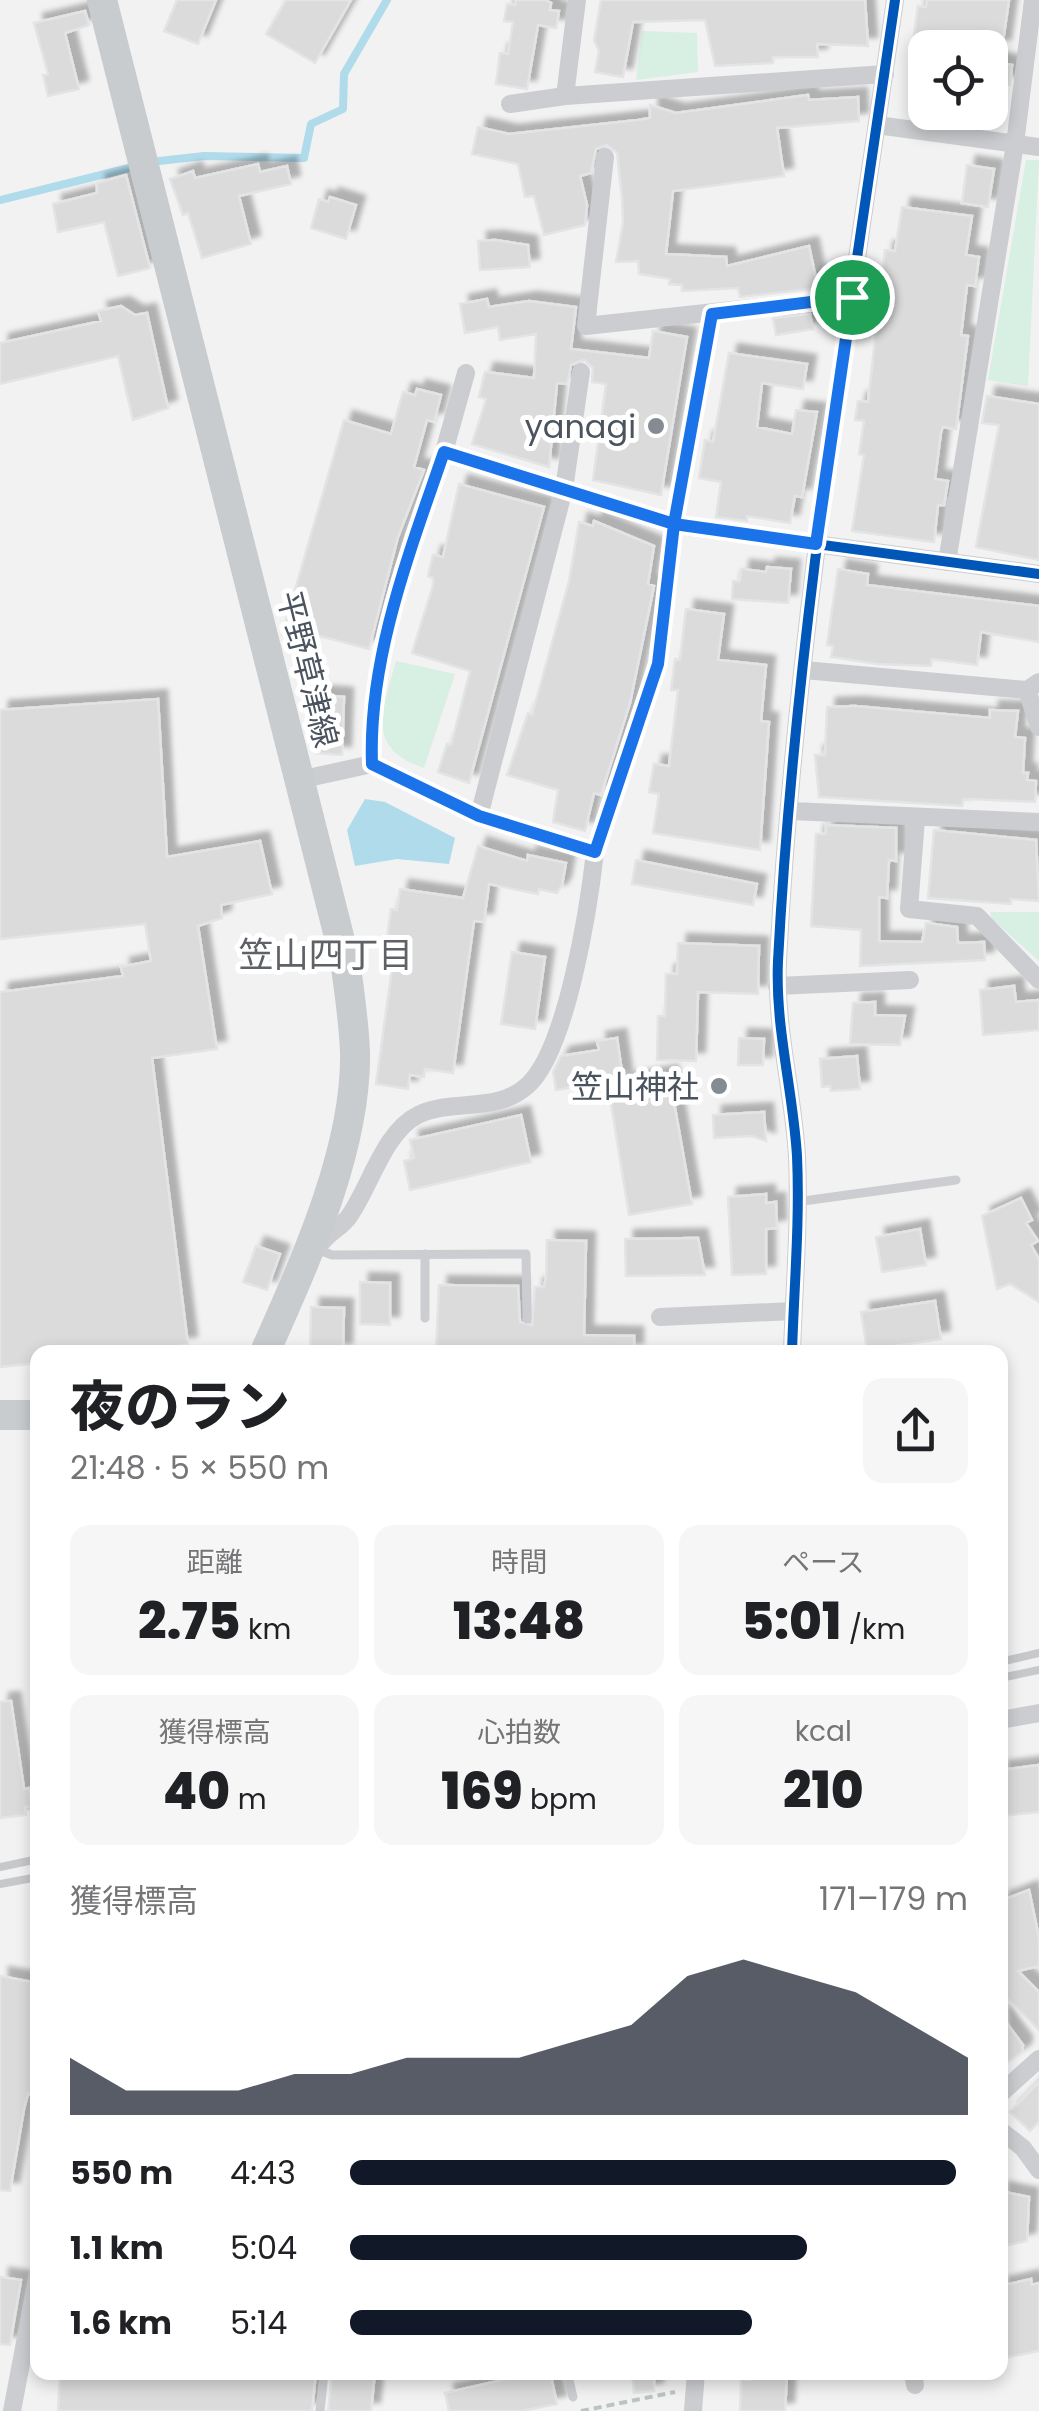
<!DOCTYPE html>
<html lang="ja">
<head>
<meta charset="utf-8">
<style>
  body { margin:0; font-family:Poppins,"Noto Sans JP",sans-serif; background:#f6f6f6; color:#202124; height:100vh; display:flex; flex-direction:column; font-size:38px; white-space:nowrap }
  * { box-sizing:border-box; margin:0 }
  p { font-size:32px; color:#757577 }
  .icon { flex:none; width:55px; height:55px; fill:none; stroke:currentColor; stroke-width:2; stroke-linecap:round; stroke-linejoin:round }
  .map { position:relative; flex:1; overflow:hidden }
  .sheet { position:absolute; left:30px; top:1345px; width:978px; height:1035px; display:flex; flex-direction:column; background:#fff; border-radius:20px; box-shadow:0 5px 15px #0003 }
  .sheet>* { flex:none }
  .tools { position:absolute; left:908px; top:30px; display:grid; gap:20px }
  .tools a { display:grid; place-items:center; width:100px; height:100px; border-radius:20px; background:#fff; box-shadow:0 5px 15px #0003; font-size:50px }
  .pin { position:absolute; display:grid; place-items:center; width:85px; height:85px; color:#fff; margin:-42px; border:5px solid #fff; border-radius:50%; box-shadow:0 2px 10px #0007 }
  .round { display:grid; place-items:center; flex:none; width:105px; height:105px; border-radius:20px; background:#f6f6f6 }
  .overview { display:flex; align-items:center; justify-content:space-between; height:170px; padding:0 40px }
  h1 { font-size:55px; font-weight:800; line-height:75px }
  .stats { display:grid; grid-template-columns:repeat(3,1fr); gap:15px; height:170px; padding:10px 40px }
  .stats div { display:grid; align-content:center; border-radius:20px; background:#f6f6f6; text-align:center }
  .stats b { font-size:50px; font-weight:800 }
  .stats small { font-size:28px; font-weight:400 }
  .stats p { font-size:28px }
  .chart { height:280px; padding:20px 40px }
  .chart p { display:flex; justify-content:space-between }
  .chart svg { width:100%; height:180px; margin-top:10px; fill:#111827; opacity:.7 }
  ul { padding:0 40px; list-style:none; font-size:32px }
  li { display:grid; grid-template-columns:160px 120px 1fr; align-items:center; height:75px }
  li i { height:25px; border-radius:12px; background:#111827 }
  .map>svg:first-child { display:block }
  .green { fill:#d8efe3 }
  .water { fill:#b0dbeb }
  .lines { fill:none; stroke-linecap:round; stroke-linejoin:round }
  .stream { stroke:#b0dbeb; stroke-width:8 }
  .building { fill:#dbdbdc; stroke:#e3e4e5; stroke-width:2.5; filter:url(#shadow) }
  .path { stroke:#bac5c2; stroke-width:4; stroke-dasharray:8 5; stroke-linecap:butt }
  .lane { stroke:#cccdd0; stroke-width:9 }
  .street { stroke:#cccdd0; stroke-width:18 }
  .primary { stroke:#c8ccce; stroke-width:30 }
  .rail { stroke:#c7c8ca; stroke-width:8 }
  .cycleway-casing { stroke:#fff; stroke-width:16 }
  .cycleway { stroke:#0057b8; stroke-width:10 }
  .route-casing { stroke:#fff; stroke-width:20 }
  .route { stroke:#1a73e8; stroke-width:12 }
  .poi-dot { fill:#858b92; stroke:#fff; stroke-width:4 }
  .labels { text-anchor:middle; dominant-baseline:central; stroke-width:10; stroke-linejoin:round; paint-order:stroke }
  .poi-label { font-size:32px; fill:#4a535e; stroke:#fff; text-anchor:end }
  .street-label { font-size:32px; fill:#4a535e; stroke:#fff }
  .neighbourhood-label { font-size:35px; fill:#5e6166; stroke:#fff }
</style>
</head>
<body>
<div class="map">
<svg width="1039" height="2411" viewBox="0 0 1039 2411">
  <defs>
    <filter id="shadow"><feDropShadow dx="9" dy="-9" stdDeviation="2.5" flood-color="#0004"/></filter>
  </defs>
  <rect width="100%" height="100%" fill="#f2f2f2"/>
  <path class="green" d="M642,31L697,33L698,72L636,80Z
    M1026,160H1039L1028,386L988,380Z
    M396,661L455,674L424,768C365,748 382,711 396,661Z
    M990,912H1039V961L992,919Z"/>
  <path class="water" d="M365,799L385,802L455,838L449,864L397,859L355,866L347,830Z"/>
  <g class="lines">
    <path class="stream" d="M150,162L204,156L304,158L311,124L343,109L344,74L387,0
      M0,200L137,166"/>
  </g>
  <path class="building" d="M177,0H216L198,44L164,31Z
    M286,0H351L315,63L266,34Z
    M516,0H545L551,3L550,10L559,11L556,28L538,25L527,89L496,84L500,53L508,54L513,22L504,21L507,4L515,5Z
    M601,0H865L868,46L817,44L818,57H773V63L715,66L705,20L633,22L623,77L595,72L599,51L594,40Z
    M927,0H1009L1002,48H918L920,36L914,35L918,6L926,7Z
    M85,11L89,25L65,33L79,89L48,96L43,75L48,74L34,23Z
    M990,61L1012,65L1010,85L990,82Z
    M808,95L809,100L858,97L859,121L777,128L784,176L673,191L666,254L726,257L727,266L809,246L818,288L740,297L738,288L682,291V285L669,284L670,279L639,274L638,261L616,262L623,223L622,197L617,153L607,145L596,149L591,173L580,176L587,205L585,225L544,235L534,196L525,197L518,164L472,154L478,127L509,134L638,120L650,118V105L676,113Z
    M258,164L260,172L287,166L291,184L239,196L251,244L202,258L188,213L183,215L170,179L193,171L195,178Z
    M967,165L994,169L988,207L962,203Z
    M126,175L150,268L118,276L104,222L58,232L53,204L97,193V183Z
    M330,197L356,205L346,239L311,228L319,199L328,202Z
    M902,207L972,216L966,255L979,257L975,286L967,285L961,335L968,336L956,429L943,427L941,432L935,479L948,481L944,505H938L934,542L852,531L864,455L859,454L864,421L855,420L858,401L868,402L885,250L895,251Z
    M495,240L528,245L530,267L480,270L478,241Z
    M487,299L489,307L529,301L576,307L571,349L649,358L653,331L687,337L661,495L593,480L606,384L592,382L593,368L584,360L571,365L567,384L557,383L549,467L472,444L486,399L479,397L485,372L534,378L536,334L500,340L498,327L465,333L460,304Z
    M121,306L135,315L147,313L168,408L133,420L118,356L0,384V343L101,321L98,311Z
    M810,314L813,329L776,335L773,318Z
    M729,353L807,364L803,389L762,383L757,427L792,434L796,410L817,412L802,497L795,496L790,523L747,516V521L716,517L721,482L699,478L705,440L713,442Z
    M417,389L441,395L434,422L427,420L414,467L424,470L398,537L369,649L312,634L310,643L282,635L344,420L391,434L403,392L415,395Z
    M987,396L1039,404V560L976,547L999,425L982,423Z
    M459,484L544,507L469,783L438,772L447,744L451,745L470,671L412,653L433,585V578L428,576L433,555L443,557Z
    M594,521L654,546L648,584L654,586L630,703L601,795L594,793L585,831L553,822L558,790L507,775L528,713L532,715L569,581L579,522L593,526Z
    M767,567L791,569L788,603L732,599L733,581H740L741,569L766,572Z
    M838,569L868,574L867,585L1039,606V642L981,632L977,665L932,659L931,666L878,664L831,657L833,646L827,645Z
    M686,609L724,614L718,660L766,665L761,721L769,722L760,850L653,833L659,794L649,792L654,764L669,766L678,690H671L675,659L680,660Z
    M307,694L344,697L342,755L316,753L319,719L307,718Z
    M158,699L167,857L260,841L272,894L221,905L222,918L198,926L217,1049L152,1058L188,1345L125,1352H38V1363L0,1367V992L123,976L121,967L151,961L145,924L0,939V710Z
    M855,706L990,718V710L1018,711L1015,737L1025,738L1023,773H1028L1027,780L1036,781L1035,802L972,799L963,800L962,806L819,797L815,755H825L827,707Z
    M826,825L896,828V861L889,860L887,898L879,897V941L922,942L926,923L957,927L958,943L984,942L985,960L860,966L861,930L811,926L816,834H826Z
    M934,830L1036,840L1039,901L1011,899V904L928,898Z
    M478,846L527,861L528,855L566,863L562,885L557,893L539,889L538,894L489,884L484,922L474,921L453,1073L425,1069L424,1077L410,1075L408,1089L376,1084L394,954L385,953L391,909L397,910L400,889L463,898Z
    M636,860L757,884L753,905L632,884Z
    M678,943L759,946L758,994L698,992L696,1061L657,1060L658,1016H665L666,974H677Z
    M512,952L545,957L535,1029L501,1024Z
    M1014,986L1016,1002L1039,1000V1030L983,1035L980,990Z
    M875,1002V1015L905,1016L900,1045L850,1044L853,1003Z
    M617,1038L623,1079L556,1090L553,1072L561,1056L599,1050L597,1041Z
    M739,1038L764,1039L763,1065H738Z
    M857,1056L860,1089L831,1091L830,1086L822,1087L820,1059Z
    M669,1074L692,1204L629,1215L608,1085Z
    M764,1112L766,1141L752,1136L714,1138L713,1115Z
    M521,1115L531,1162L410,1190L404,1161L414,1158L410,1140Z
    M766,1194V1203L776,1202L777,1228L766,1229V1274L732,1275L728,1197Z
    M1021,1198L1032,1220L1026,1223L1038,1241L1031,1245L1039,1259V1302L1010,1284L997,1289L982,1216Z
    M920,1229L926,1265L882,1272L876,1237Z
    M698,1238L705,1275L626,1276L625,1239Z
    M547,1240L586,1241L584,1335L634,1336V1352H436L439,1285L518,1286L520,1322L532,1325L535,1287H544L546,1278Z
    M256,1246L280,1254L267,1290L243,1282Z
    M360,1282L390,1283V1325L360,1324Z
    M935,1301L941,1339L867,1350L861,1312Z
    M311,1307L344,1308L343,1352H310Z
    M11,1701L24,1789L29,1788L32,1806L25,1807L26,1815L0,1818V1702Z
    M1039,1765V1812L1000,1816V1770Z
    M1029,1890L1039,1938V1966L1018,1971L1039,1992V2030L1000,1992V1901Z
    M0,1976L38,1983V2096L28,2094L24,2109L10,2191L0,2190Z
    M1000,2014L1023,2045L1022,2052L1000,2067Z
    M1039,2082V2122L1030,2131L1010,2112Z
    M1000,2191L1029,2197L1027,2241L1000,2247Z
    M0,2277L21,2280L10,2345L0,2344Z
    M1031,2279L1032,2285L1039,2283V2351L1000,2359V2286Z
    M60,2372H316L312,2411H58Z
    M351,2372H375L371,2411H328L332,2374Z
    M538,2372H550L557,2404L522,2411H449L445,2393Z
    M632,2372H654V2391L634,2393Z
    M752,2372H787L785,2411H740L741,2379L751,2380Z"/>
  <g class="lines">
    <path class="path" d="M581,2411L675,2392"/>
    <path class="lane" d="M796,1202L956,1180
      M317,1249L332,1255L526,1254L527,1319
      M425,1318V1254
      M567,2372L573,2397
      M320,2411L324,2372"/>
    <path class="street" d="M565,96L577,0
      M510,104L565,96L885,74
      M877,125L1039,147
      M605,157L586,326L852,297
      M444,452L466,373
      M947,562L1015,144L1033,0
      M804,670L1027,690L1039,682
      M1027,690L1039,727
      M372,764C368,658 410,551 444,452L674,525L1039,574
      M299,780L372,764L479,816L595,852L658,664L674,525L711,314
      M792,811L1039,822
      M479,816L564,489L581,372
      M916,819L909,909L977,916L1039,980
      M777,986L910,980
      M319,1246C328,1232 342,1228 350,1215C370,1186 385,1131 418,1115C453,1098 497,1114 528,1085C567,1049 589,906 595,852
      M660,1317L793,1311
      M792,1352C794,1288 800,1221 797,1156C793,1090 775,1028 778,961C795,638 849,319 895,0
      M1000,1720L1039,1713
      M1000,2094L1039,2059
      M1000,2130L1023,2148L1039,2170
      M913,2372L915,2385
      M12,2411L38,2274
      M693,2411L696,2372"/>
    <path class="primary" d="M102,0L345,960C349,990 354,1022 355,1052C357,1150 304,1264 265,1352
      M0,1415H38"/>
    <path class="rail" d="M1000,1662L1039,1653
      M1000,1678L1039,1670
      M0,1867L38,1859
      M0,1884L38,1877"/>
    <g class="cycleway-casing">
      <path id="cycleway" d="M372,764C368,658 410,551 444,452L674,525L1039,574
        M792,1352C794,1288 800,1221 797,1156C793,1090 775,1028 778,961C795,638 849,319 895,0"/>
    </g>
    <use href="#cycleway" class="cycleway"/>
  </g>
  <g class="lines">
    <g class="route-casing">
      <path id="route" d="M852,297L712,314L674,524L444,452C410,551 368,658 372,764L479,816L595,852L658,664L674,524L816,544L852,297"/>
    </g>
    <use href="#route" class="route"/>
  </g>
  <g class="poi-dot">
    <circle cx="656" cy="426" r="10"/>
    <circle cx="719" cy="1086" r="10"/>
  </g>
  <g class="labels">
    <g class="poi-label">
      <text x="636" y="426">yanagi</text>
      <text x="699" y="1086">笠山神社</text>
    </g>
    <g class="street-label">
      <text transform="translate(308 669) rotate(76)">平野草津線</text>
    </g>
    <g class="neighbourhood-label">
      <text x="326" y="954">笠山四丁目</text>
    </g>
  </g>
</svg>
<div class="tools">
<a><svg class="icon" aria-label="locate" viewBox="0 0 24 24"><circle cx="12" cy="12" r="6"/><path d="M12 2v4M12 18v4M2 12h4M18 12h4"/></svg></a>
</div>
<div class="pin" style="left:852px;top:297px;background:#1e9e55"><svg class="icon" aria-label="arrive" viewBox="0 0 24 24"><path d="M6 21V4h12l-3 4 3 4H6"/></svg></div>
<section class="sheet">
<div class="overview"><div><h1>夜のラン</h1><p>21:48 · 5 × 550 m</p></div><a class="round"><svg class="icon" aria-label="share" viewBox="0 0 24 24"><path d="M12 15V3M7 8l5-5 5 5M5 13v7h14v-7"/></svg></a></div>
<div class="stats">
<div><p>距離</p><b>2.75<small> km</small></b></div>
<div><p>時間</p><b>13:48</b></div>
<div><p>ペース</p><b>5:01<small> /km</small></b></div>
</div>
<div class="stats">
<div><p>獲得標高</p><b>40<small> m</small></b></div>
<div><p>心拍数</p><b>169<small> bpm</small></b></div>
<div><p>kcal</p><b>210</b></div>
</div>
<div class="chart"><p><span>獲得標高</span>171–179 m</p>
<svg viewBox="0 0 160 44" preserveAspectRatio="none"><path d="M0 44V30L10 38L20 38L30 38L40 34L50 34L60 30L70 30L80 30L90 26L100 22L110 10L120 6L130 10L140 14L150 22L160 30V44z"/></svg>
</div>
<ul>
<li><b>550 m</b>4:43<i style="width:98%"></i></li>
<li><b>1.1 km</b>5:04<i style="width:74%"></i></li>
<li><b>1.6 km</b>5:14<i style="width:65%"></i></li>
</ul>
</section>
</div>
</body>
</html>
